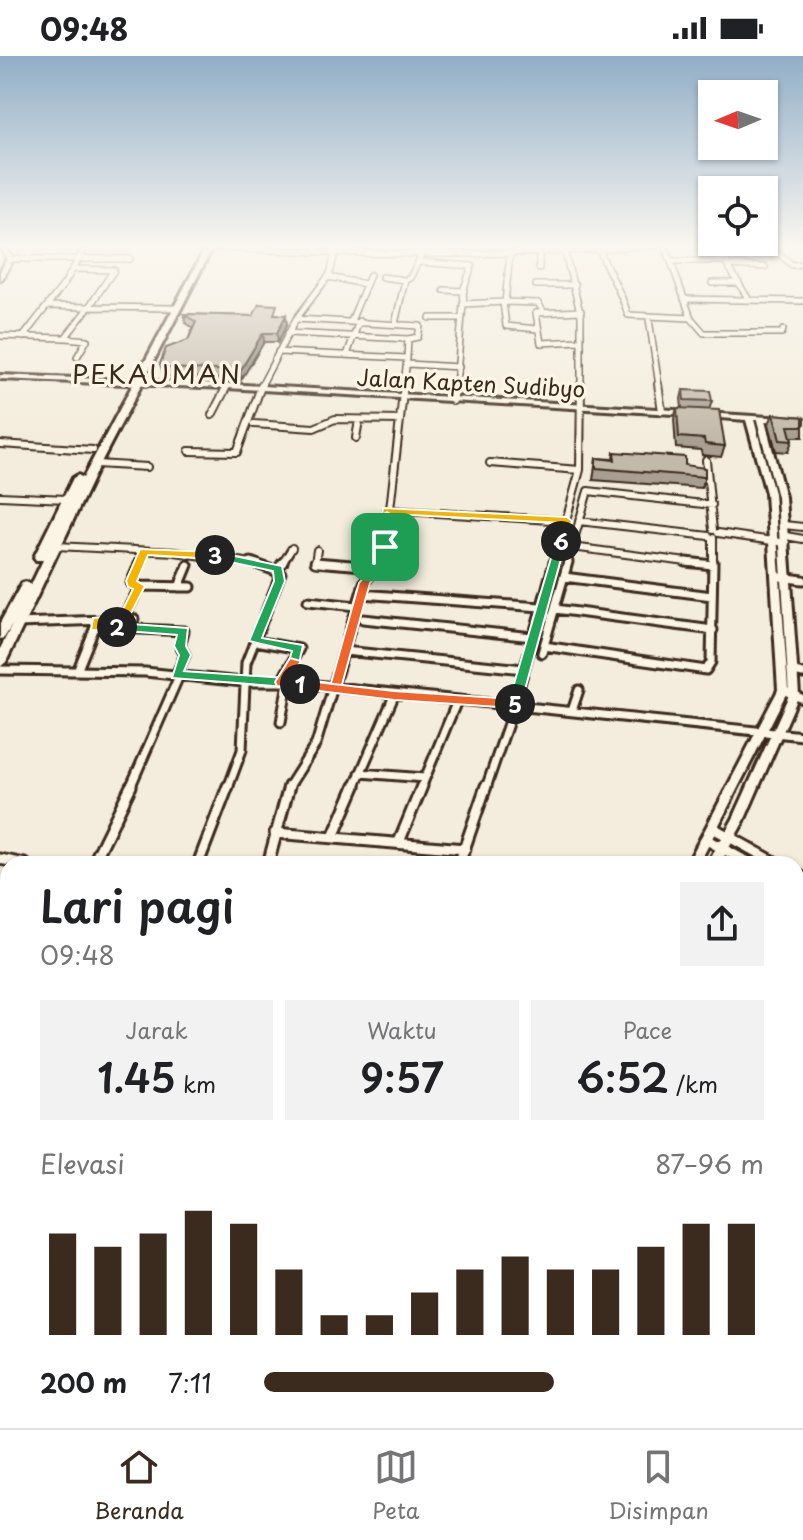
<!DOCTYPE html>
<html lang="id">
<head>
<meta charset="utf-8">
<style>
  body { margin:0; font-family:"Playpen Sans",sans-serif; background:#f2f2f2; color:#202124; height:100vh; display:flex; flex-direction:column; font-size:30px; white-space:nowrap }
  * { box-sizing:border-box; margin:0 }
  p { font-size:26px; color:#757577 }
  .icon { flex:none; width:44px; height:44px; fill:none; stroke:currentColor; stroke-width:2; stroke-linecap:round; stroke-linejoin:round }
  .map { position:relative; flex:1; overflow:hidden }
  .drawer { position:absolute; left:0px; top:800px; width:804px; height:572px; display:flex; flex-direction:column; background:#fff; border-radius:24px 24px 0 0; box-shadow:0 2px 6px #0004 }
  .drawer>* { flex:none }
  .needle { width:52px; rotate:268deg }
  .buttons { position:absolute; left:698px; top:24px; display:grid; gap:16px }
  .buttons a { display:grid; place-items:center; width:80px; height:80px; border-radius:0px; background:#fff; box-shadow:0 2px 6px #0004; font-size:40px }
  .pin { position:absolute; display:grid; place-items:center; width:68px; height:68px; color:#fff; margin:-34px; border-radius:16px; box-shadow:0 4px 12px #0006 }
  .km { position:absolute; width:40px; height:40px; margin:-20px; border-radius:50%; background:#222; color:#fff; font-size:22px; line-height:40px; text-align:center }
  .round { display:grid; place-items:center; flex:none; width:84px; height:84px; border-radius:0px; background:#f2f2f2 }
  .headline { display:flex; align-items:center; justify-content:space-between; height:136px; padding:0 40px }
  h1 { font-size:44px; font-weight:600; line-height:60px }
  .metrics { display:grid; grid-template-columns:repeat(3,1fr); gap:12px; height:136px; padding:8px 40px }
  .metrics div { display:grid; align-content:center; border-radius:0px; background:#f2f2f2; text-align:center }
  .metrics b { font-size:40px; font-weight:600 }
  .metrics small { font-size:22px; font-weight:400 }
  .metrics p { font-size:22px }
  .chart { height:224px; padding:16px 40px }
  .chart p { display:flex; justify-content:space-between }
  .chart svg { width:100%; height:144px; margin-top:8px; stroke:#3b2a1e; stroke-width:6 }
  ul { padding:0 40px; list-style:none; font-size:26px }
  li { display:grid; grid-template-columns:128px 96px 1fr; align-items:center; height:60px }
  li i { height:20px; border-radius:10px; background:#3b2a1e }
  .status { display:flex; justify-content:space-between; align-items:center; height:56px; padding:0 40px; background:#fff; direction:ltr }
  .status svg { height:22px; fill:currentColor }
  .tabs { display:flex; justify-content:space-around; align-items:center; height:112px; border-top:2px solid #e0e0e0; background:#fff; font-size:22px; color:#757577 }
  .tabs a { display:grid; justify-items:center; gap:4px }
  .tabs .active { color:#3b2a1e }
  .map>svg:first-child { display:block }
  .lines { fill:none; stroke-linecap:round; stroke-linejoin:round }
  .street-far4-casing { stroke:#3b2a1e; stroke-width:8 }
  .street-far3-casing { stroke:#3b2a1e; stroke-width:10 }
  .street-far2-casing { stroke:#3b2a1e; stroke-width:13 }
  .street-far1-casing { stroke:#3b2a1e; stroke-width:15 }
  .street-casing { stroke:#3b2a1e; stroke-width:18 }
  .secondary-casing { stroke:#3b2a1e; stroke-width:6 }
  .highway-casing { stroke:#3b2a1e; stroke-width:6 }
  .street-far4 { stroke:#fcf5e5; stroke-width:5 }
  .street-far3 { stroke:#fcf5e5; stroke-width:6 }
  .street-far2 { stroke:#fcf5e5; stroke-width:7 }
  .street-far1 { stroke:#fcf5e5; stroke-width:9 }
  .street { stroke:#fcf5e5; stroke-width:12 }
  .secondary { fill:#fcf5e5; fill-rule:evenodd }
  .highway { fill:#fcf5e5; fill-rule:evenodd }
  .wall { fill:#a89f92; stroke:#3b2a1e; stroke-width:2 }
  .shaded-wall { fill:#888277; stroke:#3b2a1e; stroke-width:2 }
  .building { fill:#c3b9aa; stroke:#3b2a1e; stroke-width:2 }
  .split-1 { fill:#f0652b; stroke:#fff; stroke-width:2 }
  .split-2 { fill:#22a559; stroke:#fff; stroke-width:2 }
  .split-3 { fill:#f5b400; stroke:#fff; stroke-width:2 }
  .split-4 { fill:#22a559; stroke:#fff; stroke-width:2 }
  .split-5 { fill:#f0652b; stroke:#fff; stroke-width:2 }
  .split-6 { fill:#22a559; stroke:#fff; stroke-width:2 }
  .split-7 { fill:#f5b400; stroke:#fff; stroke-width:2 }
  .split-8 { fill:#f5b400; stroke:#fff; stroke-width:2 }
  .labels { text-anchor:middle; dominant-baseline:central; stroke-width:7; stroke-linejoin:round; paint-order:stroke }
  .far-street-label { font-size:22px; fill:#3b2a1e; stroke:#fcf5e5 }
  .far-quarter-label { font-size:26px; letter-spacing:2px; fill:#3b2a1e; stroke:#fcf5e5 }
</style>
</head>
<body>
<div class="status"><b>09:48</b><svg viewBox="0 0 49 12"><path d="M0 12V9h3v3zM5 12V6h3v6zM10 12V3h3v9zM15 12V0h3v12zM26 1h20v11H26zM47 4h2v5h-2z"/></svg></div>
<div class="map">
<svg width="803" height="1372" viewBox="0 0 803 1372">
  <rect width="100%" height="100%" fill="#f4eddd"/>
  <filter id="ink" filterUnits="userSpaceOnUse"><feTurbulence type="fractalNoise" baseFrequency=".0125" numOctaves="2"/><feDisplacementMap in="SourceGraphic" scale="16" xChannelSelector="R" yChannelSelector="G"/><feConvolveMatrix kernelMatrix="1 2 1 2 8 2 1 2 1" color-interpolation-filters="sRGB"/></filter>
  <g filter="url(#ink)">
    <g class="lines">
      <g class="street-far4-casing">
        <path id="street-far4" d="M569,189L565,197L581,260V330
          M715,189L749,244
          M731,189L747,191
          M769,189L792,209L803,208
          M204,191C359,199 501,202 656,189
          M600,195C609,219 621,234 628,259L691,262L665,189
          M539,199V212
          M10,203H130
          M672,205H727
          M419,206L472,210L463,235L464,247
          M729,209L765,211
          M328,221L365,228
          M382,221L405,224
          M712,227H739
          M536,229H575
          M444,234L464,235
          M684,243L803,245
          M503,246L506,270L538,273
          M505,246L538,247L543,255
          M47,250L89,251L114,214L75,213
          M430,262H462
          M691,262L704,277H782L783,274
          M649,263L659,330
          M351,265L370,219
          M395,268L405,224L410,222L420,202
          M288,277L408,283
          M0,280L65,282L89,251L176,252
          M23,281L64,228L87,189
          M66,282L87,284L77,301
          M580,285L541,287L536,257L581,255
          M278,296L407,302L408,283L418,281L420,270L296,263
          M347,299L359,265
          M408,308L459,311
          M261,330L296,263L330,218L337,189
          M404,330L407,302
          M456,330L463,248L505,246L510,198"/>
      </g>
      <g class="street-far3-casing">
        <path id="street-far3" d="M658,328L662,355
          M453,345L456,328
          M212,359L227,330
          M254,368L314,372L335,363L400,364
          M356,382L359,364
          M0,388L93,394
          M189,395L237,396L262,328
          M706,404L713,474
          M490,407L580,414
          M96,408L147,411
          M0,440L67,443
          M387,454L567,465
          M579,465L709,480
          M784,469L803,471
          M718,477L786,487
          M786,480L803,483
          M56,490L175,496L259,508
          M572,491L702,508
          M317,494L315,507L324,508
          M139,508L144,495
          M282,508L292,492
          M378,508L385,498L404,328
          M554,508L580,414L581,328
          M567,508L588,435L712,449
          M713,508V482"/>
      </g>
      <g class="street-far2-casing">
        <path id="street-far2" d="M140,506L131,527L140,530
          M315,506L376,511
          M686,506L713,509
          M278,513L283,506
          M564,521L712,540
          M780,521L803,524
          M179,531L188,509
          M361,538L541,551
          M308,545L357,550
          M555,553L713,574
          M123,563L140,530L191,531
          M363,563L533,581
          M18,567L134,563
          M95,571L184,575L180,590L185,599L176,619
          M255,585L299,593L281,626
          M544,590L706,614L711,606L713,506
          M344,595L524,613
          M542,597L568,506
          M78,613L97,566
          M0,614L145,616L243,626H288L803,680
          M794,616L803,618
          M783,634L803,643
          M572,655L579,634
          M281,666L288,626
          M360,717L425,722
          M130,732L179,620
          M228,732L242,694L246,607L281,517L251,506
          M288,732L316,688L364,527L380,506
          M354,732L394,640
          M421,732L457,645
          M486,732L514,650L554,506"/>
      </g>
      <g class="street-far1-casing">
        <path id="street-far1" d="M713,772L778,808
          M275,777L465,793
          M333,781L355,730
          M707,784L751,808
          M399,786L422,730
          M0,803L25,808
          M93,808L131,730
          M198,808L228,730
          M268,808L289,730
          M459,808L486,730
          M796,818L803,822
          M796,832L803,836
          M796,870L803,849
          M796,908L803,907
          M796,948H803"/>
      </g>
      <g class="street-casing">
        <path id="street" d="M0,1055L8,1023
          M0,1143L8,1141
          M796,1163H803
          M796,1286L803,1293"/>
      </g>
      <g class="secondary-casing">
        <path id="secondary" d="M0,189H5L13,203L3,222L0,224V216L7,203Z
          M0,319L227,328L691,355L695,357L691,359L227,332L0,323Z
          M705,357L803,363V367L765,365L785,441L799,639L744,765L720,808H707L733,763L789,639L777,441L757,364H754L774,437L788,634L699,808H687L778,634L766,437L746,364L708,361H705Z
          M8,1159V1175L0,1176V1160Z"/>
      </g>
      <g class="highway-casing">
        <path id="highway" d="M207,189H214L96,416L6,606L0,611V593L12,569L4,582L0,583V567L22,527L26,526L31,529L43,504H36L34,501L73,422L78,419L83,422Z"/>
      </g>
      <use href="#street-far4" class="street-far4"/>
      <use href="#street-far3" class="street-far3"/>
      <use href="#street-far2" class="street-far2"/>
      <use href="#street-far1" class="street-far1"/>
      <use href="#street" class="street"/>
      <use href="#secondary" class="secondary"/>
      <use href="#highway" class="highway"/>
    </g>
    <path class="wall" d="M184,258L253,260L278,258L287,268L278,286H264L241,324L167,320L163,316L160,308L188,284L193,272L186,267Z
      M683,334L712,345L709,354L725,390L721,401L702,399L701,394L676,392L674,363L677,352H682L681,343Z
      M773,358L803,361V381H791L792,385L788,396L776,395L769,368Z
      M614,396L685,409L705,421L701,432L593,424L596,402L613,403Z"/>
    <path class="shaded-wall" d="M286,259L287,268L278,286L277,277Z
      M263,277L264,286L241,324L240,315Z"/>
    <path class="building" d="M259,248L277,249L274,258L286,259L277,277H263L240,315L165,312L160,308L166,292L188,284L196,266L184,258L253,260Z
      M683,334L710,335L712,345L684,344Z
      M677,352L719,354L725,390L705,388L704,383L679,381Z
      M773,358L803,361V370H788L792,385L780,384Z
      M614,396L685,401V409L705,412V421L596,412V402L615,404Z"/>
  </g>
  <linearGradient id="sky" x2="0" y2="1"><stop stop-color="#91aec7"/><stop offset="0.5" stop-color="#faf7f0"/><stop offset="1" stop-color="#faf7f0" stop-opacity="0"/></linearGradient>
  <rect width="803" height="381" fill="url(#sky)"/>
  <path class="split-1" d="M385,488L390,491L387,506L370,527L340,636L296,631L294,628L300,623L331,627L359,527L377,505L379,491Z"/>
  <path class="split-2" d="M117,567L188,572L186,590L191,599L184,615L300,623L306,628L300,632L172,622L179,599L174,590L177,579L112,574V569Z"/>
  <path class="split-3" d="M140,493L215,496L220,499L215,503L148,499L137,525L145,530L127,565L115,567L122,571L117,575L91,574L93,562L120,559L133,533L128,531L126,525Z"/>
  <path class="split-4" d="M215,496L282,510L285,525L262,582L303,589L299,608L289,605L292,595L249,585L274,525L273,515L211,502Z"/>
  <path class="split-5" d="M290,602L301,605L290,623L394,635L515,643L521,648L515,652L394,644L277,630L275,626Z"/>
  <path class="split-6" d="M561,481L566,485L521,648L515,652L508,648L556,485Z"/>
  <path class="split-7" d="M383,452L567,461L572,465L566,485L561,488L556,485L561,467L392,458L387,462L382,459Z"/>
  <path class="split-8" d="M387,456L392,459L390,491L385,495L379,491L382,459Z"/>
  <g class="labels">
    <g class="far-street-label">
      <text transform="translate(471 326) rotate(3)">Jalan Kapten Sudibyo</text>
    </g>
    <g class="far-quarter-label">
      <text x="157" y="317">PEKAUMAN</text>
    </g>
  </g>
</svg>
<div class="buttons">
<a><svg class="needle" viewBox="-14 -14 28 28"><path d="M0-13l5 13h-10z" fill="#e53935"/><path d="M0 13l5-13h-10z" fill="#757577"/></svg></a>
<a><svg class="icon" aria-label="locate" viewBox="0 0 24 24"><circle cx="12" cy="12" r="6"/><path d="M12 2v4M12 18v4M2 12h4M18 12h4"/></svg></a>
</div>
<div class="pin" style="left:385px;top:491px;background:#1e9e55"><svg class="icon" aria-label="arrive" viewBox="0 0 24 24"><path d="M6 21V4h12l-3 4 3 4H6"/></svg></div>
<b class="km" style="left:300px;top:628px">1</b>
<b class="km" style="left:117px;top:571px">2</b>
<b class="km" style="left:215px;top:499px">3</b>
<b class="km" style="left:515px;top:648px">5</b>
<b class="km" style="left:561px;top:485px">6</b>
<section class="drawer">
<div class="headline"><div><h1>Lari pagi</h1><p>09:48</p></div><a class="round"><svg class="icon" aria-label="share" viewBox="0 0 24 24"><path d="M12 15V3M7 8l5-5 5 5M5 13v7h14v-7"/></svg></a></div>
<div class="metrics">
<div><p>Jarak</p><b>1.45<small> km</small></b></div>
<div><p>Waktu</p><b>9:57</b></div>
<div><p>Pace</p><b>6:52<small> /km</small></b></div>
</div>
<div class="chart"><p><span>Elevasi</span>87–96 m</p>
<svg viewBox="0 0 160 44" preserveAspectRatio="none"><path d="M5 44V13M15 44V17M25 44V13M35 44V6M45 44V10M55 44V24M65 44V38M75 44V38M85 44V31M95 44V24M105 44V20M115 44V24M125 44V24M135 44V17M145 44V10M155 44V10"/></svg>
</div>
<ul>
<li><b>200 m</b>7:11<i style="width:58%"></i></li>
</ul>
</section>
</div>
<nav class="tabs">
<a class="active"><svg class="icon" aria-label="home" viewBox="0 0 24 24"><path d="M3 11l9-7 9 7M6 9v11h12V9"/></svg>Beranda</a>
<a><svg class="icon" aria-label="map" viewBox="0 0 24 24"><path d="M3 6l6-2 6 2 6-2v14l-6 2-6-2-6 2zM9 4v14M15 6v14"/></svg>Peta</a>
<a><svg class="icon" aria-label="saved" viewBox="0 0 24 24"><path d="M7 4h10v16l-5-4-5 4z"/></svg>Disimpan</a>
</nav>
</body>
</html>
